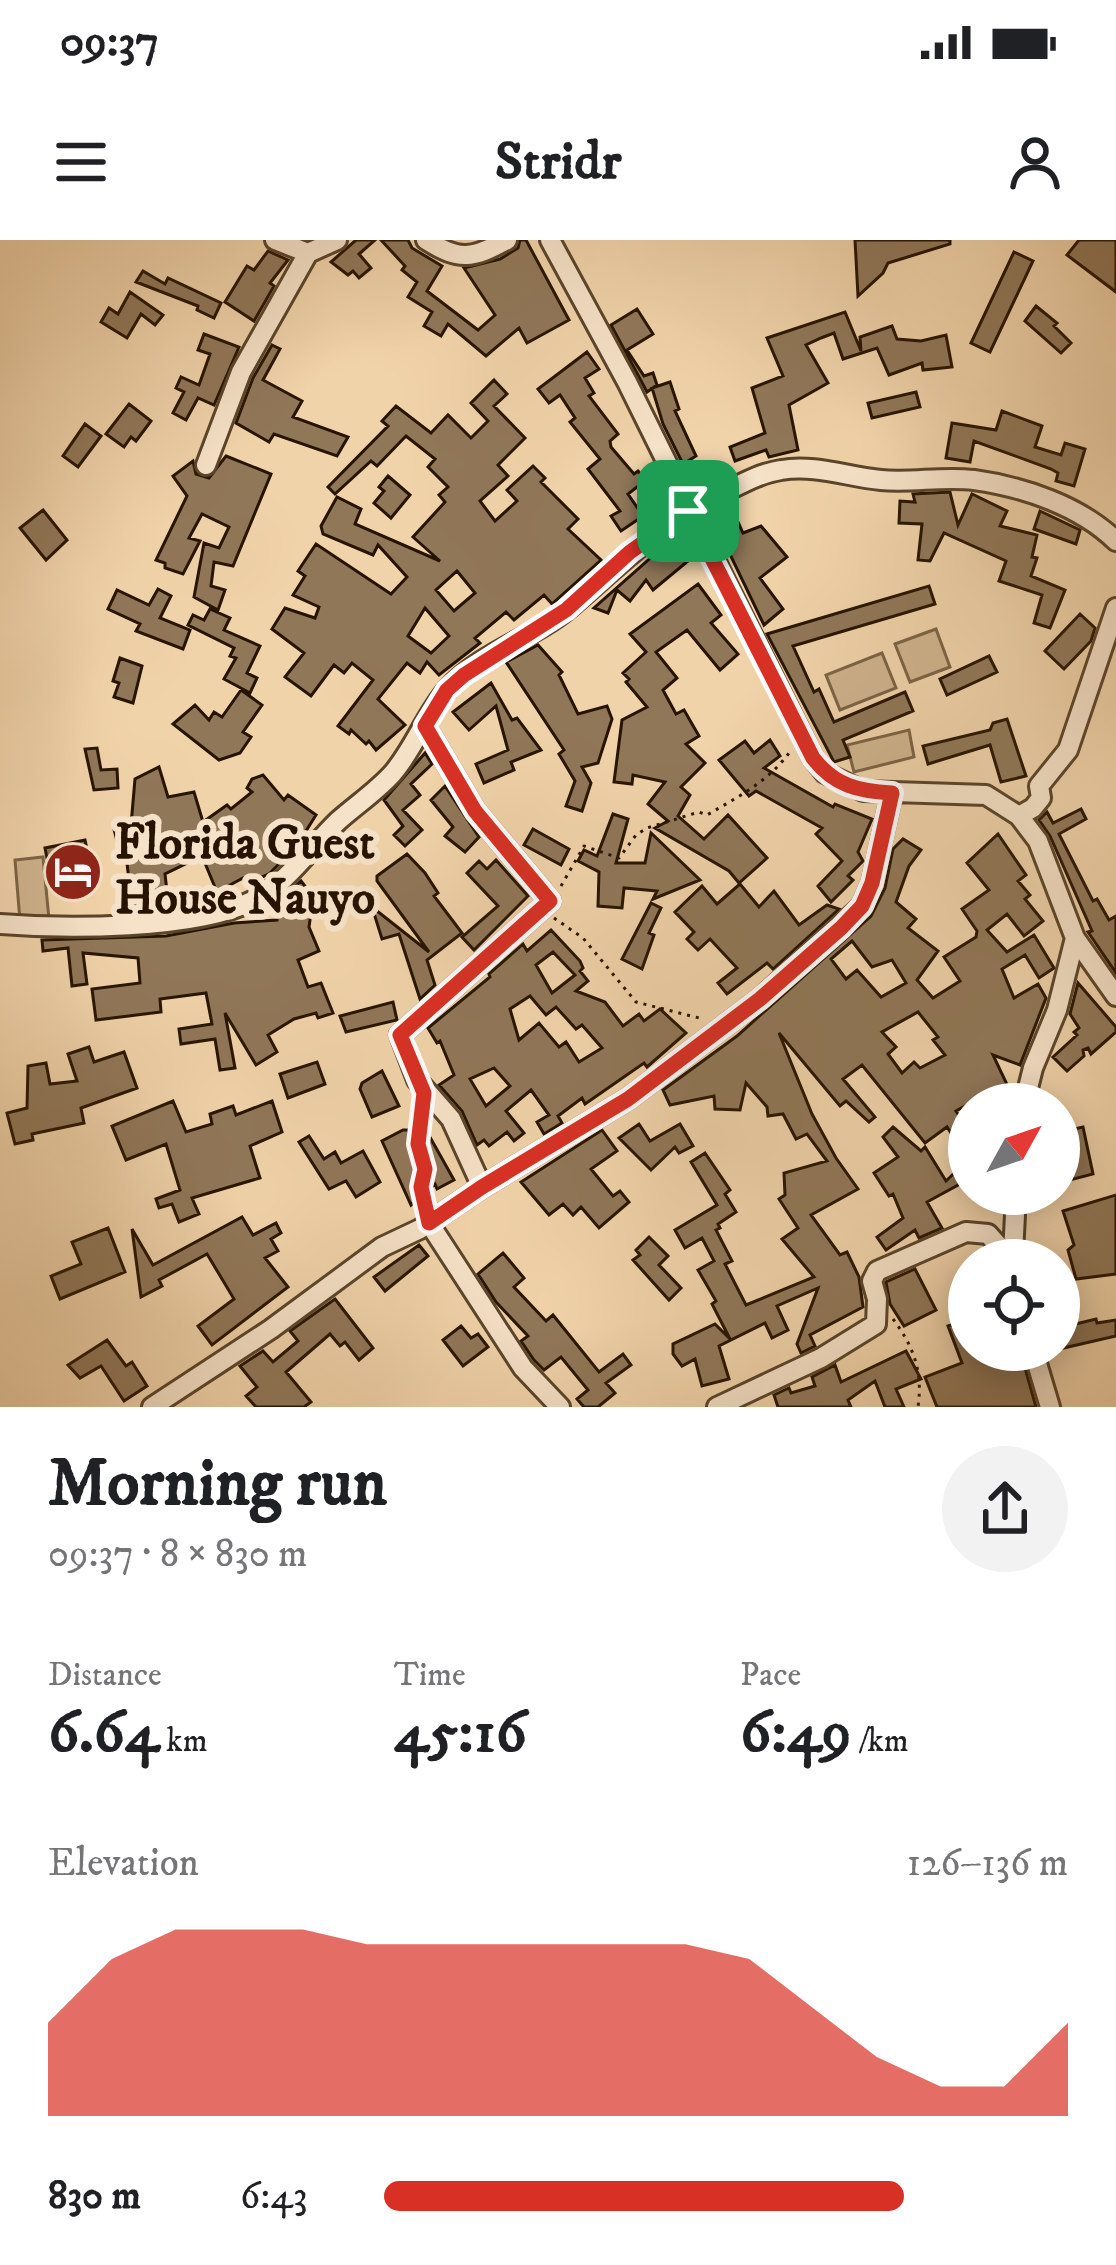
<!DOCTYPE html>
<html lang="en">
<head>
<meta charset="utf-8">
<style>
  body { margin:0; font-family:"IM FELL DW Pica",serif; background:#f2f2f2; color:#202124; height:100vh; display:flex; flex-direction:column; font-size:45px; white-space:nowrap }
  * { box-sizing:border-box; margin:0 }
  p { font-size:39px; color:#757577 }
  .icon { flex:none; width:66px; height:66px; fill:none; stroke:currentColor; stroke-width:2; stroke-linecap:round; stroke-linejoin:round }
  .map { position:relative; height:1167px; overflow:hidden }
  .sheet { display:flex; flex-direction:column; background:#fff; flex:1 }
  .sheet>* { flex:none }
  .needle { width:78px; rotate:50deg }
  .tools { position:absolute; left:948px; top:843px; display:grid; gap:24px }
  .tools a { display:grid; place-items:center; width:132px; height:132px; border-radius:50%; background:#fff; box-shadow:0 6px 30px #0003; font-size:60px }
  .pin { position:absolute; display:grid; place-items:center; width:102px; height:102px; color:#fff; margin:-51px; border-radius:24px; box-shadow:0 6px 18px #0006 }
  .round { display:grid; place-items:center; flex:none; width:126px; height:126px; border-radius:63px; background:#f2f2f2 }
  .summary { display:flex; align-items:center; justify-content:space-between; height:204px; padding:0 48px }
  h1 { font-size:66px; font-weight:700; line-height:90px }
  .stats { display:grid; grid-template-columns:repeat(3,1fr); gap:18px; height:204px; padding:12px 48px }
  .stats div { display:grid; align-content:center }
  .stats b { font-size:60px; font-weight:700 }
  .stats small { font-size:33px; font-weight:400 }
  .stats p { font-size:33px }
  .chart { height:336px; padding:24px 48px }
  .chart p { display:flex; justify-content:space-between }
  .chart svg { width:100%; height:216px; margin-top:12px; fill:#d93025; opacity:.7 }
  ul { padding:0 48px; list-style:none; font-size:39px }
  li { display:grid; grid-template-columns:192px 144px 1fr; align-items:center; height:90px }
  li i { height:30px; border-radius:15px; background:#d93025 }
  .status { display:flex; justify-content:space-between; align-items:center; height:84px; padding:0 60px; background:#fff; direction:ltr }
  .status svg { height:33px; fill:currentColor }
  header { display:flex; justify-content:space-between; align-items:center; height:156px; padding:0 48px; background:#fff; font-size:54px; font-weight:700 }
  .map>svg:first-child { display:block }
  .green { fill:#cfb38d; stroke:#7b6446; stroke-width:3 }
  .building { fill:#907758; stroke:#271400; stroke-width:3; fill-rule:evenodd }
  .lines { fill:none; stroke-linecap:round; stroke-linejoin:round }
  .minor-casing { stroke:#5a442a; stroke-width:24 }
  .path { stroke:#271400; stroke-width:3; stroke-dasharray:3 6; stroke-linecap:butt }
  .minor { stroke:#f6e2c8; stroke-width:18 }
  .route-casing { stroke:#fff; stroke-width:24 }
  .route { stroke:#d93025; stroke-width:15 }
  .labels { text-anchor:middle; dominant-baseline:central; stroke-width:12; stroke-linejoin:round; paint-order:stroke }
  .poi-label { font-size:48px; font-weight:bold; fill:#271400; stroke:#f6e2c8; text-anchor:start }
</style>
</head>
<body>
<div class="status"><b>09:37</b><svg viewBox="0 0 49 12"><path d="M0 12V9h3v3zM5 12V6h3v6zM10 12V3h3v9zM15 12V0h3v12zM26 1h20v11H26zM47 4h2v5h-2z"/></svg></div>
<header><svg class="icon" aria-label="menu" viewBox="0 0 24 24"><path d="M4 6h16M4 12h16M4 18h16"/></svg>Stridr<svg class="icon" aria-label="person" viewBox="0 0 24 24"><circle cx="12" cy="8" r="4"/><path d="M4 21q1-7 8-7t8 7"/></svg></header>
<div class="map">
<svg width="1116" height="1167" viewBox="0 0 1116 1167">
  <rect width="100%" height="100%" fill="#f1d3aa"/>
  <filter id="stains"><feTurbulence type="fractalNoise" baseFrequency=".00167" numOctaves="4"/><feColorMatrix values="0 0 0 0 .2 0 0 0 0 .09 0 0 0 0 .02 0 0 0 .5 -.17"/></filter>
  <radialGradient id="worn" r=".72"><stop offset=".6" stop-color="#630" stop-opacity="0"/><stop offset="1" stop-color="#630" stop-opacity=".3"/></radialGradient>
  <path class="green" d="M936,389L950,427L910,442L895,404Z
    M882,413L896,448L840,470L826,435Z
    M909,490L914,517L854,532L847,505Z
    M43,617L49,679L20,681L15,620Z"/>
  <path class="building" d="M356,0H375L359,14L371,28L359,38L353,31L348,35L331,22Z
    M381,0H408L412,8L442,26L427,51L478,90L495,75L464,28L500,19L518,8L520,0H526L569,80L527,103L519,88L486,116L448,84L441,96L424,86L432,72L408,57L417,42L402,30L405,26Z
    M855,0H950V4L888,23L883,33L858,56Z
    M1079,0H1116V52L1067,15Z
    M268,11L288,20L270,43L274,46L254,81L225,62L247,26L254,30Z
    M1014,12L1033,21L990,112L971,103Z
    M143,31L165,44L168,38L221,63L214,78L197,70L198,66L136,42Z
    M130,52L163,75L155,85L141,74L127,98L101,82L109,68L118,74Z
    M1036,66L1057,83L1054,86L1071,103L1061,113L1025,81Z
    M637,69L653,94L627,110L644,136L653,133L657,145L647,152L611,85Z
    M845,72L861,111L860,97L892,86L897,99L921,101L946,95L952,127L923,130L922,123L889,135L877,108L843,119L834,93L821,98L806,105L828,143L789,165L798,210L769,217L766,210L735,221L730,207L765,193L752,148L783,136L767,98Z
    M204,94L239,107L214,165L198,158L186,180L173,173L184,152L176,148L181,137L199,145L210,114L198,110Z
    M272,105L280,109L263,140L302,161L293,177L348,197L337,216L274,194L269,202L236,183L253,138Z
    M587,112L599,129L585,138L594,153L589,156L618,194L610,201L611,207L634,234L638,231L646,240L628,254L643,276L621,291L611,276L620,271L588,229L600,219L570,182L575,178L560,155L549,163L538,149Z
    M494,140L507,154L494,166L525,198L498,225L508,236L480,261L495,281L517,261L507,250L533,226L545,238L541,242L578,279L568,289L601,320L552,364L544,355L514,380L506,372L475,398L480,403L439,435L427,422L420,433L407,423L378,459L405,485L376,510L369,501L366,504L351,490L349,494L338,486L373,440L352,423L344,433L334,425L311,456L285,437L304,413L272,389L285,368L315,378L319,367L293,355L305,336L298,331L316,304L391,354L407,337L378,305L373,315L323,294L321,286L337,257L361,269L355,284L440,321L413,297L445,262L439,255L448,247L428,227L435,219L406,196L377,226L371,221L335,254L328,247L388,186L382,181L396,166L431,193L448,175L471,198L488,181L471,163ZM457,331L475,353L454,371L436,350ZM425,368L449,396L431,413L408,396Z
    M670,142L679,169L675,171L696,216L683,224L663,184L652,148Z
    M916,152L920,167L872,178L868,163Z
    M129,164L151,181L136,201L131,197L124,207L106,194Z
    M1002,171L1042,186L1035,207L1061,215L1065,203L1085,209L1074,246L1056,241L1058,233L1051,229L974,201L970,222L946,218L952,183L996,190Z
    M85,184L101,196L78,227L63,216Z
    M226,216L271,234L233,326L214,322L211,346L225,350L218,370L194,357L204,303L219,308L229,287L202,274L189,298L200,301L183,334L165,328V323L156,320L187,256L173,236L193,221L196,234L209,238Z
    M388,236L410,255L391,278L374,263L384,251L379,247Z
    M950,252L958,285L972,254L1007,271L1000,286L1037,295L1032,317L1037,318L1031,336L1065,350L1050,388L1034,383L1042,355L999,341L1006,321L944,293L930,321L918,320L922,284L899,283L900,261L915,262L913,254Z
    M730,264L743,293L761,286L787,317L760,338L783,369L764,385L712,277V272Z
    M43,270L67,300L46,320L20,288Z
    M1040,271L1080,290L1076,304L1034,289Z
    M672,299L688,321L653,350L646,340L630,361L617,350L608,373L594,368Z
    M698,344L721,375L711,383L738,414L720,430L687,390L656,412L677,438L663,450L676,474L684,470L699,496L686,504L705,523L681,547L690,555L678,576L704,599L728,575L767,618L739,643L729,631L655,588L668,581L648,564L665,542L633,535L632,544L614,542L622,480L647,467L626,442L629,439L623,433L646,412L630,394Z
    M929,346L935,364L793,406L814,452L819,449L834,482L905,452L913,471L843,500L850,517L834,522L767,394Z
    M158,349L171,356L160,378L190,390L183,409L136,391L140,384L108,369L117,350L149,365Z
    M210,369L230,378L224,390L260,406L247,433L257,438L250,453L224,439L236,418L230,416L234,408L188,385L193,375L204,380Z
    M1080,374L1095,388L1091,401L1064,429L1045,411Z
    M538,405L562,432L559,435L578,474L607,466L612,479L598,523L582,527L591,543L582,571L566,566L575,541L559,514L564,510L506,422Z
    M989,416L997,432L947,455L940,439Z
    M120,418L142,426L133,463L114,457L119,443L113,441Z
    M491,443L512,480L517,478L541,510L511,522L514,530L484,543L476,524L508,510L496,466L469,490L453,472Z
    M241,450L262,465L243,492L251,497L240,513L219,520L173,484L195,465L209,480L214,472L222,477Z
    M1007,479L1026,536L1001,542L990,505L928,524L923,506L990,490L993,483Z
    M770,500L780,516L764,528L833,567L835,564L872,579L858,612L863,621L848,636L853,640L831,662L818,646L842,621L816,594L822,588L756,551L749,556L719,520L745,501L754,513Z
    M97,508L101,530L117,529L118,548L94,550L85,509Z
    M425,513L432,524L411,544L420,555L403,570L422,590L405,606L394,595L403,586L384,560Z
    M159,527L168,557L194,552L203,582L227,565L231,569L252,552L247,548L252,539L263,535L284,560L288,555L316,575L296,607L269,634L246,644L243,638L217,652L202,616L165,634L168,660L132,665L126,615L121,617L114,589L131,585L135,539Z
    M445,546L479,597L465,612L445,596L453,587L431,560Z
    M1081,569L1086,579L1059,594L1093,661L1097,659L1109,680L1116,676V733L1088,692L1092,691L1050,596L1039,580L1047,572L1053,583Z
    M613,574L628,579L616,623H645L651,593L700,640L653,659L657,651L624,648L622,668L598,666L599,632L578,621L584,610L597,616Z
    M533,589L569,609L561,625L524,605Z
    M998,594L1026,635L1018,641L1030,655L1025,659L1043,681L1024,696L1007,674L987,690L1007,712L1034,695L1054,728L1039,738L1025,715L1002,729L1014,758L1038,744L1046,758L1020,825L993,815L1012,855L1011,864H969L956,871L969,890L955,899L947,887L925,903L862,825L843,839L875,877L869,882L846,861L840,866L779,793L812,874L836,918L858,949L811,975L840,1015L847,1012L859,1037L863,1067L810,1095L815,1106L801,1113L797,1104L818,1048L777,1066L788,1090L772,1098L765,1083L719,1106L729,1139L702,1146L695,1119L682,1126L673,1114V1104L715,1084L730,1099L712,1064L716,1061L698,1030L714,1021L702,998L685,1008L675,990L717,965L691,922L705,913L730,950L725,954L736,972L718,984L720,988L716,990L732,1021L725,1024L746,1065L814,1037L782,999L798,988L779,959L785,955L784,933L827,921L807,894L796,899L783,874L768,876L767,867L746,843L740,870L715,869L714,856L670,865L663,850L737,796L871,676L885,648L893,609L903,599L921,610L909,626L896,662L916,679L908,688L938,711L917,740L933,758L960,741L944,717L976,697L977,691L962,669L989,650L967,623ZM852,701L872,727L892,720L906,743L881,757L857,730L846,739L831,719ZM918,772L938,797L933,800L945,815L920,828L914,822L902,833L888,814L896,807L882,792Z
    M85,600L92,632L51,639L45,608Z
    M407,614L425,633L438,653L434,656L462,693L427,720L435,745L420,759L399,694L382,699L372,667L429,712L377,641V636Z
    M496,620L528,656L474,710L462,697L498,666L467,633L479,621L487,629Z
    M301,641L322,668L313,675L311,673L309,687L319,711L298,720L308,747L321,743L333,773L318,778L316,773L294,779L268,795L277,812L256,825L225,773L235,828L220,830L215,799L181,804L179,789L212,784L206,753L160,759L161,772L96,780L92,749L140,743L138,718L83,713L87,744L72,746L68,708L43,711L42,700L166,696L234,683L277,680L278,666L308,669L292,649Z
    M740,644L759,667L774,651L799,685L827,665L839,669L773,729L767,723L727,754L718,743L737,728L710,699L698,710L687,699L694,692L675,672L702,646L717,664Z
    M651,663L661,668L649,693L654,695L642,729L622,719Z
    M551,690L580,721L583,728L580,731L588,741L576,751L605,762L623,786L639,774L644,781L660,769L686,793L647,827L644,823L585,864L582,858L558,876L562,883L544,894L537,882L549,875L531,850L506,871L524,893L514,901L507,892L489,906L484,900L477,905L462,871L439,845L454,835L440,801L437,803L428,788L490,737L489,734L523,704L527,711ZM553,712L575,735L552,753L536,725ZM530,756L546,775L556,767L576,789L582,785L602,808L579,822L566,802L559,807L539,783L519,800L510,769ZM494,828L510,846L486,866L470,839Z
    M1078,743L1116,787V792L1091,814L1088,808L1083,810L1084,816L1067,831L1053,817L1077,795L1074,792L1079,788L1070,774Z
    M393,762L397,780L346,792L340,776Z
    M89,807L94,822L124,812L137,848L81,868L84,883L32,894L33,900L15,904L7,873L27,868L28,826L46,823L50,844L77,841L68,814Z
    M317,822L325,844L288,858L280,834Z
    M382,831L399,866L372,877L360,849L362,843Z
    M173,861L186,892L212,884L210,874L233,866L236,875L272,861L282,892L250,906L260,938L192,958L199,974L179,982L172,964L159,968L156,959L180,950L166,904L126,920L112,886Z
    M639,884L650,901L680,884L693,906L679,913L675,907L651,930L619,898Z
    M893,887L921,911L925,907L946,941L969,919V939L927,962L942,988L919,998L915,990L886,1010L877,997L903,978L893,954L889,956L874,933L898,917L883,897Z
    M1083,887L1093,934L1070,940L1061,892Z
    M403,890H408L413,901L426,890L454,940L437,949L435,944L411,965L382,901Z
    M602,890L617,911L591,929L613,956L620,951L629,962L599,988L581,967L573,975L563,964L549,975L521,942Z
    M309,896L324,919L335,912L341,923L363,911L380,942L356,957L346,941L329,949L299,902Z
    M1116,955V1034L1076,1039L1068,1010L1074,1005L1063,971Z
    M242,977L253,995L276,983L281,993L271,999L278,1011L265,1018L288,1047L212,1105L198,1086L234,1059L207,1014L159,1040L162,1046L141,1057L132,989L153,1025Z
    M108,988L125,1032L60,1059L51,1036L81,1024L72,1002Z
    M649,997L668,1016L659,1025L681,1048L669,1060L633,1020L640,1015L636,1010Z
    M419,1005L428,1016L385,1051L374,1037Z
    M503,1013L524,1038L514,1047L546,1081L553,1075L599,1132L623,1114L631,1125L606,1143L615,1153L598,1167H584L577,1159L588,1150L561,1117L544,1130L534,1120L521,1101L528,1096L496,1062L478,1034Z
    M915,1029L936,1070L904,1086L890,1064L886,1042Z
    M335,1059L373,1108L359,1120L345,1102L340,1106L330,1094L286,1132L311,1162L304,1167H256L246,1156L257,1147L240,1126L263,1111L273,1122L298,1101L290,1091Z
    M969,1079V1110H1020L1036,1167H937L925,1137L962,1123L948,1086Z
    M1096,1079L1097,1083L1116,1080V1096L1059,1109V1088Z
    M461,1086L471,1098L478,1094L488,1107L463,1126L443,1100Z
    M107,1100L126,1126L132,1122L147,1146L124,1161L101,1126L80,1138L68,1125Z
    M906,1111L921,1139L896,1149L904,1167H885L875,1141L848,1160L851,1167H778L774,1155L789,1148L791,1153L815,1146L812,1137L835,1125L841,1142Z"/>
  <g class="lines">
    <g class="minor-casing">
      <path id="minor" d="M275,0L308,13L337,0
        M426,0C459,21 472,19 507,0
        M550,0L627,142L813,518L825,533L863,551L986,555L1019,576L1038,601L1075,698L1057,770L1033,828L1024,864
        M206,225L241,132L308,13
        M686,266C720,260 747,235 781,230C815,224 848,237 881,240C912,243 943,236 974,240C1024,247 1080,266 1116,301
        M425,486L475,571L550,661L400,795L417,840L451,879L482,947
        M1019,576L1033,568L1041,558L1039,546L1068,510L1116,368
        M0,684C63,689 196,690 252,661C288,643 310,608 338,581C356,565 377,551 393,533C415,507 426,474 448,449C481,412 532,399 569,368C609,334 644,300 688,271
        M1075,698L1116,756
        M429,983L523,1128L560,1167
        M1013,1015L1016,954
        M1033,1110L1050,1167
        M152,1167L271,1089L382,1007L420,989L482,947L628,859L760,759L862,666L872,643L892,553
        M717,1167L821,1118L876,1084L877,1059L872,1041L877,1031L966,992L988,994L1004,1012L1013,1008"/>
    </g>
    <path class="path" d="M561,646L584,606L619,618L636,595L647,588L699,572L707,575C738,557 771,540 791,510
      M554,678L583,698L636,762L703,779
      M422,873C418,904 421,933 424,963
      M893,1079C914,1107 923,1132 918,1167"/>
    <use href="#minor" class="minor"/>
  </g>
  <g class="lines">
    <g class="route-casing">
      <path id="route" d="M688,271L813,518C835,546 858,551 892,553L872,643L862,666L841,688L760,759L628,859L482,947L429,983L421,947L425,929L418,904L424,853L400,795L550,661L475,571L425,486L447,450L464,435L566,370L630,312Z"/>
    </g>
    <use href="#route" class="route"/>
  </g>
  <defs>
    <g id="hotel-disc" transform="scale(3)"><circle r="9.5" fill="#8f2418" stroke="#f6e2c8"/><path d="M-6-4.5h1.5V1H6V5H4.5V3h-9V5H-6ZM-4 0a1.8 1.8 0 1 1 3.6 0ZM.5 0V-2.5h3Q6-2.5 6 0Z" fill="#fff"/></g>
  </defs>
  <g fill-rule="evenodd">
    <use href="#hotel-disc" x="73" y="632"/>
  </g>
  <g class="labels">
    <g class="poi-label">
      <text x="115" y="604">Florida Guest<tspan x="115" dy="55">House Nauyo</tspan></text>
    </g>
  </g>
  <rect width="100%" height="100%" filter="url(#stains)"/>
  <rect width="100%" height="100%" fill="url(#worn)"/>
</svg>
<div class="tools">
<a><svg class="needle" viewBox="-14 -14 28 28"><path d="M0-13l5 13h-10z" fill="#e53935"/><path d="M0 13l5-13h-10z" fill="#757577"/></svg></a>
<a><svg class="icon" aria-label="locate" viewBox="0 0 24 24"><circle cx="12" cy="12" r="6"/><path d="M12 2v4M12 18v4M2 12h4M18 12h4"/></svg></a>
</div>
<div class="pin" style="left:688px;top:271px;background:#1e9e55"><svg class="icon" aria-label="arrive" viewBox="0 0 24 24"><path d="M6 21V4h12l-3 4 3 4H6"/></svg></div>
</div>
<section class="sheet">
<div class="summary"><div><h1>Morning run</h1><p>09:37 · 8 × 830 m</p></div><a class="round"><svg class="icon" aria-label="share" viewBox="0 0 24 24"><path d="M12 15V3M7 8l5-5 5 5M5 13v7h14v-7"/></svg></a></div>
<div class="stats">
<div><p>Distance</p><b>6.64<small> km</small></b></div>
<div><p>Time</p><b>45:16</b></div>
<div><p>Pace</p><b>6:49<small> /km</small></b></div>
</div>
<div class="chart"><p><span>Elevation</span>126–136 m</p>
<svg viewBox="0 0 160 44" preserveAspectRatio="none"><path d="M0 44V25L10 12L20 6L30 6L40 6L50 9L60 9L70 9L80 9L90 9L100 9L110 12L120 22L130 32L140 38L150 38L160 25V44z"/></svg>
</div>
<ul>
<li><b>830 m</b>6:43<i style="width:76%"></i></li>
</ul>
</section>
</body>
</html>
